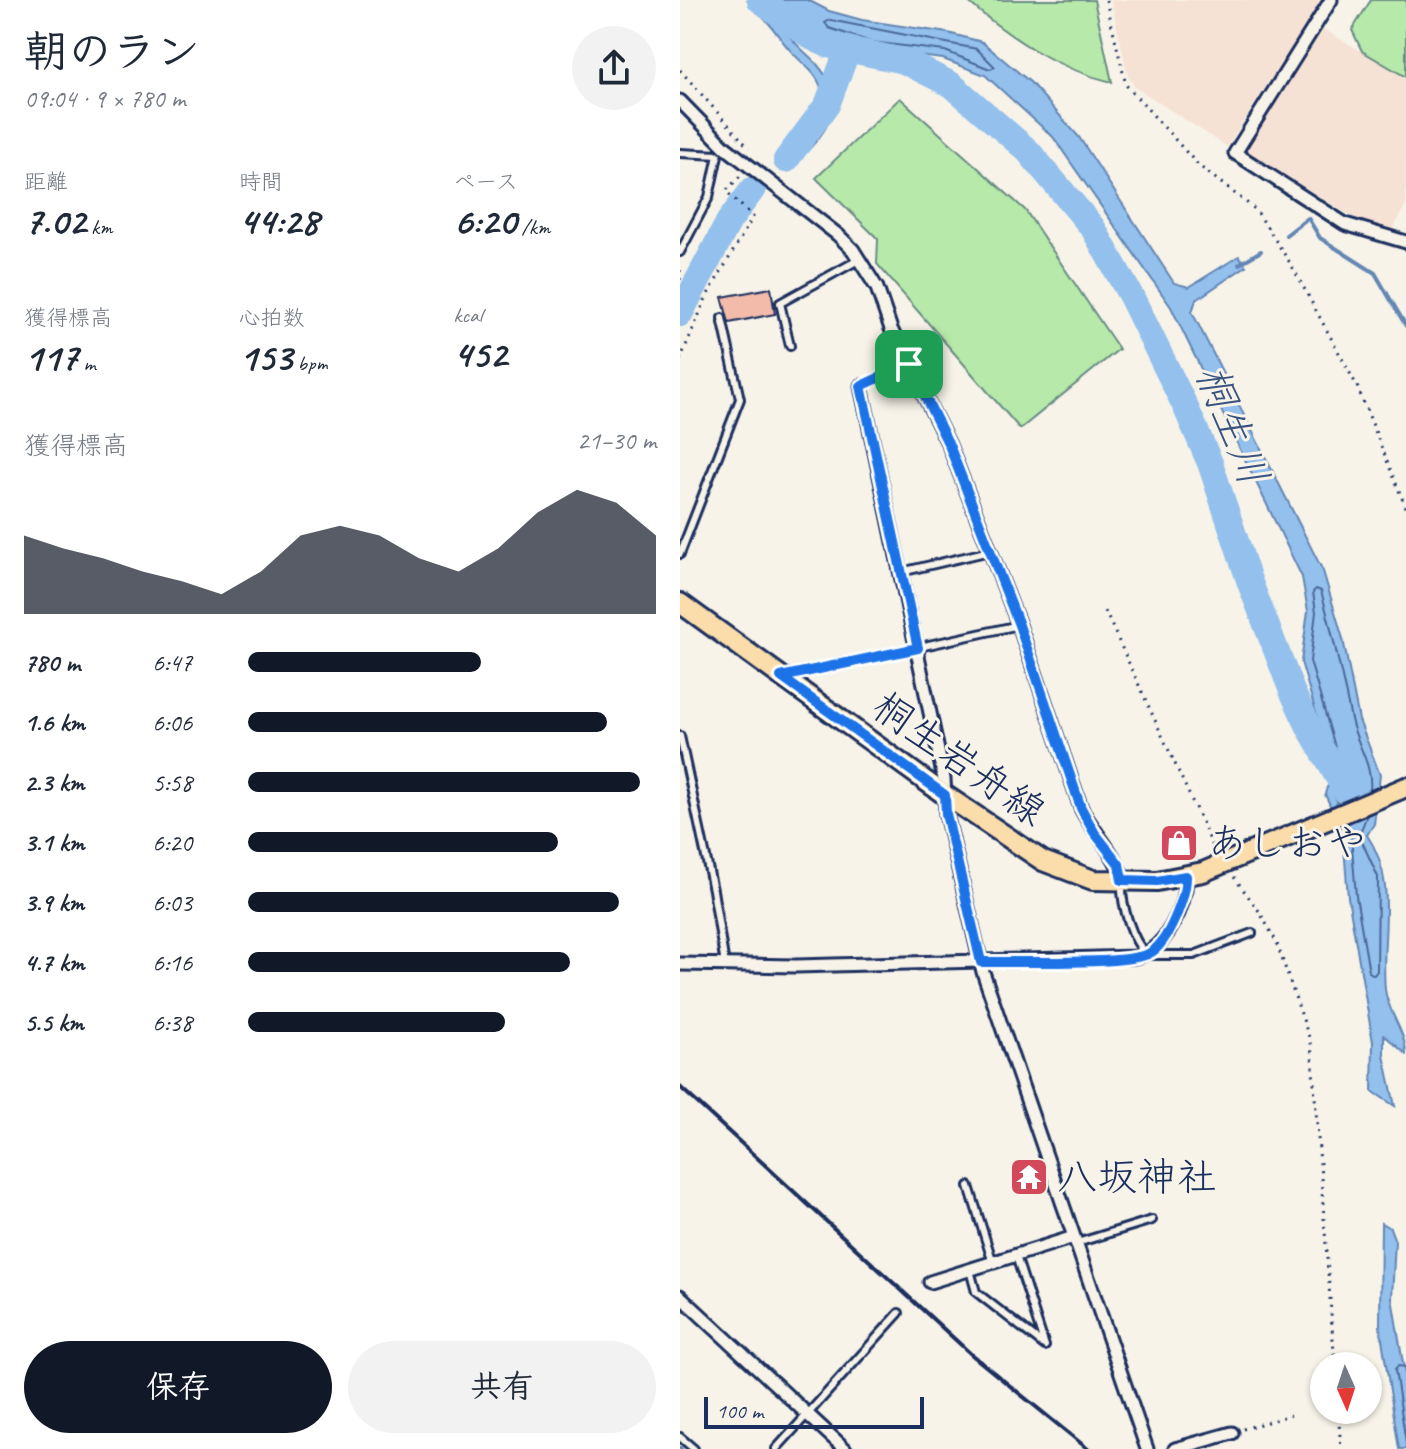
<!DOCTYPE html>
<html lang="ja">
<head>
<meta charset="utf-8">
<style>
  body { margin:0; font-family:Caveat,"Klee One",sans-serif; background:#f2f2f3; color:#1f2937; height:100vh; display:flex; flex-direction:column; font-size:30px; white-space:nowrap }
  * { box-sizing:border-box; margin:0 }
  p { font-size:26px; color:#747a83 }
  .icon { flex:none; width:44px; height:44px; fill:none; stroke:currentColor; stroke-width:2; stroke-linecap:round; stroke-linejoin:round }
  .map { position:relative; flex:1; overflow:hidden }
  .sheet { display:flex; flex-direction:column; background:#fff; width:680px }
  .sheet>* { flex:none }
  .needle { width:52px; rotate:177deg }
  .buttons { position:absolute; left:630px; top:1352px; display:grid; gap:16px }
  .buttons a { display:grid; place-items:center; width:72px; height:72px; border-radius:50%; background:#fff; box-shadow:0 2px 6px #0004; font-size:40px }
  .scale { position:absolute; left:24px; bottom:20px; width:220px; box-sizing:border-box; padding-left:8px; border:4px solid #1b2f5e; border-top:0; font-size:22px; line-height:28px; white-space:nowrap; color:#1b2f5e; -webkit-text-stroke:6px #f7f3e8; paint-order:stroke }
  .pin { position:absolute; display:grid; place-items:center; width:68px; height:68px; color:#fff; margin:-34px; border-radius:16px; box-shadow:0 4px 12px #0006 }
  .round { display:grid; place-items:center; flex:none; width:84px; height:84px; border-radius:42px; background:#f2f2f3 }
  .summary { display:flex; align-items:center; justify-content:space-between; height:136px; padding:0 24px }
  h1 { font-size:44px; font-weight:600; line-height:60px }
  .stats { display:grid; grid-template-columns:repeat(3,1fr); gap:12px; height:136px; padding:8px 24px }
  .stats div { display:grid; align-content:center }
  .stats b { font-size:40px; font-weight:600 }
  .stats small { font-size:22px; font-weight:400 }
  .stats p { font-size:22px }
  .chart { height:224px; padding:16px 24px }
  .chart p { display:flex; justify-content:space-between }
  .chart svg { width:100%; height:144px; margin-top:8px; fill:#111827; opacity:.7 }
  .cta { display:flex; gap:16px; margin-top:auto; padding:16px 24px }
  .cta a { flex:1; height:92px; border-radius:48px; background:#111827; color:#fff; font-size:32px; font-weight:600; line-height:92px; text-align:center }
  .cta a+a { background:#f2f2f3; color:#1f2937 }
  ul { padding:0 24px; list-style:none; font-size:26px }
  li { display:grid; grid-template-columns:128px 96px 1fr; align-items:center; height:60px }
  li i { height:20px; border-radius:10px; background:#111827 }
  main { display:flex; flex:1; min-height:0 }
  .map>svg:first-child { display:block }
  .built { fill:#f6e2d5 }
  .green { fill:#b7e9aa; stroke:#698c84; stroke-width:2 }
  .water { fill:#93c0ed; stroke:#6386b4; stroke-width:2 }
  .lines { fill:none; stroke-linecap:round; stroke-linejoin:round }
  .shore { stroke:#4b6997; stroke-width:2 }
  .stream { stroke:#6386b4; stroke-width:4 }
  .river { stroke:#93c0ed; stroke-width:26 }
  .building { fill:#f3bba9; stroke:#1b2f5e; stroke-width:2 }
  .lane-casing { stroke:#1b2f5e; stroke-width:12 }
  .street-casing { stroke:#1b2f5e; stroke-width:17 }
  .primary-casing { stroke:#1b2f5e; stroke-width:24 }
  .path { stroke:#1b2f5e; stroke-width:3; stroke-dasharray:2 6; stroke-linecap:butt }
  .lane { stroke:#f7f3e8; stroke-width:6 }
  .street { stroke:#f7f3e8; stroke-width:11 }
  .primary { stroke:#fbddab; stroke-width:18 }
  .rail { stroke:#1b2f5e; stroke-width:4 }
  .route-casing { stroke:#fff; stroke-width:16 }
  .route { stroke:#1a73e8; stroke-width:10 }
  .labels { text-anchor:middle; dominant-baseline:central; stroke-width:6; stroke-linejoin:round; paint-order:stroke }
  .street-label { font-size:40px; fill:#1b2f5e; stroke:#f7f3e8 }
  .poi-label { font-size:40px; fill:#1b2f5e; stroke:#f7f3e8; text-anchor:start }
  .water-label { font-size:42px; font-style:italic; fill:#395382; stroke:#f7f3e8 }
</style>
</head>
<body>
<main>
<section class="sheet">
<div class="summary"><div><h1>朝のラン</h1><p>09:04 · 9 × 780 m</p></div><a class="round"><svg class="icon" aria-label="share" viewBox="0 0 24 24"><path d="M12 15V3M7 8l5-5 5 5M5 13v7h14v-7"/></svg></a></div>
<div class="stats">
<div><p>距離</p><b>7.02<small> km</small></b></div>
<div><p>時間</p><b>44:28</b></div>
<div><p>ペース</p><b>6:20<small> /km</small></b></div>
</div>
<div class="stats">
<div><p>獲得標高</p><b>117<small> m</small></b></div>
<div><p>心拍数</p><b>153<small> bpm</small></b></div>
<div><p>kcal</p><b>452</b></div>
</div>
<div class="chart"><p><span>獲得標高</span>21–30 m</p>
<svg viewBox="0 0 160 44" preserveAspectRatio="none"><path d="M0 44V20L10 24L20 27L30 31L40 34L50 38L60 31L70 20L80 17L90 20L100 27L110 31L120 24L130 13L140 6L150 10L160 20V44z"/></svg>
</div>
<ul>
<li><b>780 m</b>6:47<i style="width:57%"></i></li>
<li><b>1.6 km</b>6:06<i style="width:88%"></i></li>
<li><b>2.3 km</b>5:58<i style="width:96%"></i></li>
<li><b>3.1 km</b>6:20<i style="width:76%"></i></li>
<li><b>3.9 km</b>6:03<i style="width:91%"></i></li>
<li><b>4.7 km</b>6:16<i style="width:79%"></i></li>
<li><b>5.5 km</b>6:38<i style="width:63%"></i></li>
</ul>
<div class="cta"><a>保存</a><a>共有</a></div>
</section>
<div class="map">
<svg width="726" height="1449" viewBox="0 0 726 1449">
  <rect width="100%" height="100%" fill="#f7f3e8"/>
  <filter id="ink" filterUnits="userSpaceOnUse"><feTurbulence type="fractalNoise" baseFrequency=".0125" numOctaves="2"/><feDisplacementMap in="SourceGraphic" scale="16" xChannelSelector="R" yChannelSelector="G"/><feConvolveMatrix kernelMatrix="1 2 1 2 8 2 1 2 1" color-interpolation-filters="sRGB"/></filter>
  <g filter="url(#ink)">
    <path class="built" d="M431,0H642L547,147L455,87L448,76Z
      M641,28L726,77V205L711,231L679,221L567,152L566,146Z"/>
    <path class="green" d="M286,0H414L432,82C376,69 329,37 286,0Z
      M691,0H726V77L682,51L672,30Z
      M220,98L345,210L439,349L340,429L197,264L198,239L136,178Z"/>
    <path class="water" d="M68,0H128L149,11L182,20L268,33L302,42L350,82L399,137L494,283L509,287L559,256L566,266L516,300L512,312L643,571L663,639L679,720L700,775L694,824L687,835C719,883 700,935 705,989C707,1011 726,1032 726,1054L704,1035V1055L715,1106L692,1091L693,1042L668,897L663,835L645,794L647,787L656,780L621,662L628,611L622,577L491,307L373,137L305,75L263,59L189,50L146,35L100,9C102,33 115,43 132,59C175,102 147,132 112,167L99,154C119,134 158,107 135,76C128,66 117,59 109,49C95,32 84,15 68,0Z
      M701,1223L710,1228L715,1241L712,1298L726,1381V1449H719L700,1326Z"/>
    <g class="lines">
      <path class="shore" d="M150,20L297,49L315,67L310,69L265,51L191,42L149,28L145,23Z
        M658,804L654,793L663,785L664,778L630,661L636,612L633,592L636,589L641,591C653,634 662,676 671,719C676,744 693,764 690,790
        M667,824L671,835L676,896L689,972L694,975L697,971L698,877L679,835L687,815
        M726,1367L718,1366L715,1370L726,1443"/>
      <path class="stream" d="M606,235L628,218L640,238L695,273L726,326
        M559,264L581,251
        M0,1448L1,1449"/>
      <path class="river" d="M80,0L133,38L148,45L224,61L272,85L348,151L413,228L452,298L506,408L530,463L570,583L612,691L629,727L671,800
        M106,160L147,105L168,49
        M0,314L49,221L73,189"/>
    </g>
    <path class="building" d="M91,288L95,314L49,323L42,297Z"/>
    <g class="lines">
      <g class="lane-casing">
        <path id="lane" d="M0,153L38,155L29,197L0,252
          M110,346L100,303L180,259
          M0,554L60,399L42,318
          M221,572L310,551
          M108,676L339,625
          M0,736L33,890L45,965
          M442,884C441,904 452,941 467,955H514L572,933
          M289,1186L313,1263
          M397,1243L472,1220
          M290,1270L296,1292L365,1346L336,1256
          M0,1437L14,1449
          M96,1449L219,1313"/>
      </g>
      <g class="street-casing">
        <path id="street" d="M651,0L555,153L665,224L726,242
          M0,101L45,147L158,235L173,250L197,288L211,329L269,445L339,625L401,808C412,831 441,860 442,880
          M181,386L264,779L266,814L303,972L467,1449
          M0,964L116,966L455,957C486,951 506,906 506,876
          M250,1282L394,1237
          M0,1296L165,1449
          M495,1449L552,1433"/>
      </g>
      <g class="primary-casing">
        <path id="primary" d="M0,603L265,795L363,861L413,880L477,881L523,872L726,787"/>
      </g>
      <path class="path" d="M426,0L446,85L518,165L576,210L612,266L677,386L726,508
        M0,70L69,148
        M0,270V282
        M0,360L27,296L73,217L46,191L60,176L58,174
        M191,381L217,369
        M425,611L535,851
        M554,877L579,911L596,941L631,1043L655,1366
        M658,1410L661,1449
        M563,1429L611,1415"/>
      <use href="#lane" class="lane"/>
      <use href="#street" class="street"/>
      <use href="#primary" class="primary"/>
      <path class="rail" d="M0,1087L292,1355L408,1449"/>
    </g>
  </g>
  <g class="lines" filter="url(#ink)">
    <g class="route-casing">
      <path id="route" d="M229,364L269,445L339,625L401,808L414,832L439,864L442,880L477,881L506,876C506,897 488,943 470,953C447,966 333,961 301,962L266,814L265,795L101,677L238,648L181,386Z"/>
    </g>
    <use href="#route" class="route"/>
  </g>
  <defs>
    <g id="shop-square" transform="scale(2)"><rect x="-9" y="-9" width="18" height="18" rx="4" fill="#d1495b" stroke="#f7f3e8"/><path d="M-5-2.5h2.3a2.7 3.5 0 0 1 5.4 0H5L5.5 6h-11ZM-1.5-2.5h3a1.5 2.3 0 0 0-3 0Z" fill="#fff"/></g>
    <g id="temple-square" transform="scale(2)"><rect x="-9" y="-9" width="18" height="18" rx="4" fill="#d1495b" stroke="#f7f3e8"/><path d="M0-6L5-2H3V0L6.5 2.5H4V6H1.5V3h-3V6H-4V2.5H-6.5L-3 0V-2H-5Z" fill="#fff"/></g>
  </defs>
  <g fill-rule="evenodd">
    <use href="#shop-square" x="499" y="843"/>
    <use href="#temple-square" x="349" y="1177"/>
  </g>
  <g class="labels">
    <g class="street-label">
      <text transform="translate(279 759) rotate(35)">桐生岩舟線</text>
    </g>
    <g class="poi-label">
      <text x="527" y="843">あしおや</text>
      <text x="377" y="1177">八坂神社</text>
    </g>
    <g class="water-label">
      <text transform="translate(552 425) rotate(68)">桐生川</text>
    </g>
  </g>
</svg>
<div class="buttons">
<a><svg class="needle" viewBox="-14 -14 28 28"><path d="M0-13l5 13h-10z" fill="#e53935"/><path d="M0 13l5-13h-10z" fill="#747a83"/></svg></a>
</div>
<div class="scale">100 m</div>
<div class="pin" style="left:229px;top:364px;background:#1e9e55"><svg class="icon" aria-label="arrive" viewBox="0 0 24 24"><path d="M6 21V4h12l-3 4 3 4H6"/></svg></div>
</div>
</main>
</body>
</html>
